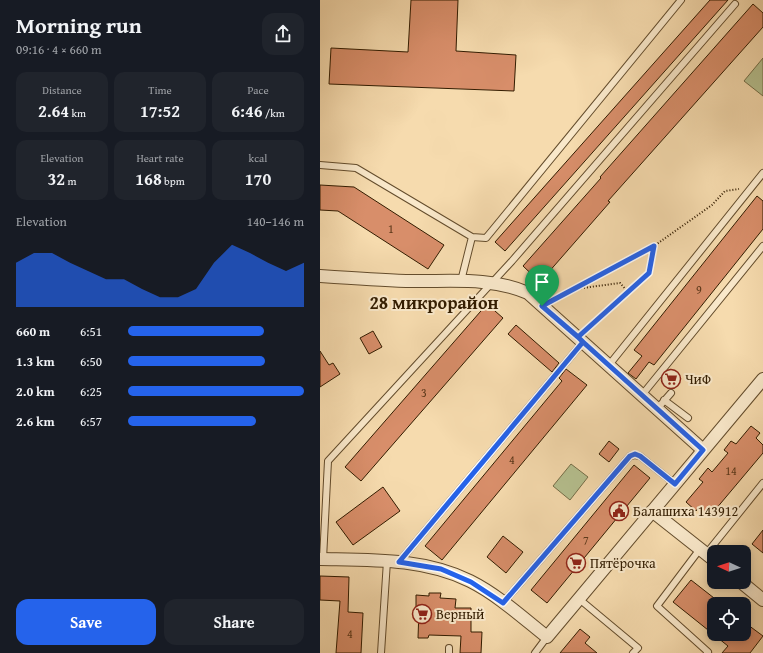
<!DOCTYPE html>
<html lang="en">
<head>
<meta charset="utf-8">
<style>
  body { margin:0; font-family:"Gentium Book Plus",serif; background:#20242c; color:#f1f3f6; height:100vh; display:flex; flex-direction:column; font-size:15px; white-space:nowrap }
  * { box-sizing:border-box; margin:0 }
  p { font-size:13px; color:#9ea1a6 }
  .icon { flex:none; width:22px; height:22px; fill:none; stroke:currentColor; stroke-width:2; stroke-linecap:round; stroke-linejoin:round }
  .map { position:relative; flex:1; overflow:hidden }
  .side { display:flex; flex-direction:column; background:#171b24; width:320px }
  .side>* { flex:none }
  .needle { width:26px; rotate:273deg }
  .tools { position:absolute; left:387px; top:545px; display:grid; gap:8px }
  .tools a { display:grid; place-items:center; width:44px; height:44px; border-radius:8px; background:#171b24; box-shadow:0 2px 10px #0003; font-size:20px }
  .pin { position:absolute; display:grid; place-items:center; width:34px; height:34px; color:#fff; margin:-41px -17px; border-radius:50% 50% 50% 0; rotate:-45deg; box-shadow:0 0 4px #0007 }
  .pin .icon { rotate:45deg }
  .round { display:grid; place-items:center; flex:none; width:42px; height:42px; border-radius:12px; background:#20242c }
  .headline { display:flex; align-items:center; justify-content:space-between; height:68px; padding:0 16px }
  h1 { font-size:22px; font-weight:600; line-height:30px }
  .stats { display:grid; grid-template-columns:repeat(3,1fr); gap:6px; height:68px; padding:4px 16px }
  .stats div { display:grid; align-content:center; border-radius:10px; background:#20242c; text-align:center }
  .stats b { font-size:17px; font-weight:600 }
  .stats small { font-size:11px; font-weight:400 }
  .stats p { font-size:11px }
  .chart { height:112px; padding:8px 16px }
  .chart p { display:flex; justify-content:space-between }
  .chart svg { width:100%; height:72px; margin-top:4px; fill:#2563eb; opacity:.7 }
  .action { display:flex; gap:8px; margin-top:auto; padding:8px 16px }
  .action a { flex:1; height:46px; border-radius:12px; background:#2563eb; color:#fff; font-size:16px; font-weight:600; line-height:46px; text-align:center }
  .action a+a { background:#20242c; color:#f1f3f6 }
  ul { padding:0 16px; list-style:none; font-size:13px }
  li { display:grid; grid-template-columns:64px 48px 1fr; align-items:center; height:30px }
  li i { height:10px; border-radius:5px; background:#2563eb }
  main { display:flex; flex:1; min-height:0 }
  .map>svg:first-child { display:block }
  .green { fill:#b6c190; stroke:#746e48 }
  .building { fill:#d88e6a; stroke:#321c00 }
  .lines { fill:none; stroke-linecap:round; stroke-linejoin:round }
  .lane-casing { stroke:#634c2c; stroke-width:8 }
  .street-casing { stroke:#634c2c; stroke-width:14 }
  .path { stroke:#321c00; stroke-width:2; stroke-dasharray:1 2; stroke-linecap:butt }
  .lane { stroke:#f9e8ca; stroke-width:6 }
  .street { stroke:#f9e8ca; stroke-width:12 }
  .route-casing { stroke:#fff; stroke-width:8 }
  .route { stroke:#2563eb; stroke-width:5 }
  .labels { text-anchor:middle; dominant-baseline:central; stroke-width:4; stroke-linejoin:round; paint-order:stroke }
  .number-label { font-size:12px; fill:#5c381a }
  .poi-label { font-size:14px; fill:#321c00; stroke:#f9e8ca; text-anchor:start }
  .district-label { font-size:18px; font-weight:bold; fill:#321c00; stroke:#f9e8ca }
</style>
</head>
<body>
<main>
<section class="side">
<div class="headline"><div><h1>Morning run</h1><p>09:16 · 4 × 660 m</p></div><a class="round"><svg class="icon" aria-label="share" viewBox="0 0 24 24"><path d="M12 15V3M7 8l5-5 5 5M5 13v7h14v-7"/></svg></a></div>
<div class="stats">
<div><p>Distance</p><b>2.64<small> km</small></b></div>
<div><p>Time</p><b>17:52</b></div>
<div><p>Pace</p><b>6:46<small> /km</small></b></div>
</div>
<div class="stats">
<div><p>Elevation</p><b>32<small> m</small></b></div>
<div><p>Heart rate</p><b>168<small> bpm</small></b></div>
<div><p>kcal</p><b>170</b></div>
</div>
<div class="chart"><p><span>Elevation</span>140–146 m</p>
<svg viewBox="0 0 160 44" preserveAspectRatio="none"><path d="M0 44V17L10 11L20 11L30 17L40 22L50 27L60 27L70 33L80 38L90 38L100 33L110 17L120 6L130 11L140 17L150 22L160 17V44z"/></svg>
</div>
<ul>
<li><b>660 m</b>6:51<i style="width:77%"></i></li>
<li><b>1.3 km</b>6:50<i style="width:78%"></i></li>
<li><b>2.0 km</b>6:25<i style="width:100%"></i></li>
<li><b>2.6 km</b>6:57<i style="width:73%"></i></li>
</ul>
<div class="action"><a>Save</a><a>Share</a></div>
</section>
<div class="map">
<svg width="443" height="653" viewBox="0 0 443 653">
  <rect width="100%" height="100%" fill="#f6dbae"/>
  <filter id="stains"><feTurbulence type="fractalNoise" baseFrequency=".005" numOctaves="4"/><feColorMatrix values="0 0 0 0 .2 0 0 0 0 .09 0 0 0 0 .02 0 0 0 .5 -.17"/></filter>
  <radialGradient id="worn" r=".72"><stop offset=".6" stop-color="#630" stop-opacity="0"/><stop offset="1" stop-color="#630" stop-opacity=".3"/></radialGradient>
  <path class="green" d="M443,58V96L424,81Z
    M251,464L268,477L250,500L233,486Z"/>
  <path class="building" d="M91,0H138L136,51L196,55L194,91L9,84L11,48L88,52Z
    M390,0H408L185,251L175,242Z
    M433,4L443,13V27L288,201L290,202L220,282L203,266L281,178L280,177Z
    M0,185L34,187L124,245L108,269L18,211L0,210Z
    M437,196L443,201V229L334,365L329,362L316,379L308,373L322,356L314,350Z
    M167,304L183,318L41,481L25,467Z
    M196,325L239,363L232,372L188,334Z
    M53,331L62,347L49,354L40,338Z
    M0,351L9,365L13,363L20,374L0,387Z
    M246,369L267,385L122,560L105,546L242,381L239,378Z
    M350,369L361,378L352,389L341,381Z
    M431,426L440,433L436,438L443,445V453L390,516L379,507L376,511L366,502L383,482L379,479L388,468L392,472L408,453L404,450L411,441L416,444Z
    M289,441L299,449L289,462L279,454Z
    M314,465L330,478L227,603L211,590Z
    M63,487L80,511L33,545L16,522Z
    M443,530V553L432,544Z
    M183,536L203,552L186,573L167,557Z
    M0,576L29,577L28,612L43,613L41,653H16L20,601L0,600Z
    M371,580L394,598V634H424V622L443,636L430,653H402L408,646L353,602Z
    M109,593H121L120,598L136,599L135,608H151V632H162L161,653H140L141,636L109,635L108,638H98L99,609H96V595L109,596Z
    M260,629L270,637L265,643L277,653H240Z"/>
  <g class="lines">
    <g class="lane-casing">
      <path id="lane" d="M0,165L36,168L152,237L141,281
        M152,237L166,238L361,0
        M289,365L443,173
        M322,395L443,246
        M344,400L368,418
        M337,409L351,393
        M380,549L337,606L388,652L387,653
        M386,554L443,483
        M3,559L8,461L192,261L415,4
        M79,562L263,342
        M258,598L318,648L313,653
        M183,603L310,456L315,455L320,456L355,484
        M61,653L67,561
        M129,653V648
        M215,653L227,637"/>
    </g>
    <g class="street-casing">
      <path id="street" d="M0,276C29,278 58,280 86,281C129,282 168,276 208,293L383,450
        M332,511L394,560
        M0,559C50,560 104,558 150,581C178,595 203,618 227,637L443,379
        M421,582L443,600"/>
    </g>
    <path class="path" d="M255,289L300,283L308,292
      M232,300L334,246L392,205L405,191L419,189
      M266,330L329,273L334,246"/>
    <use href="#lane" class="lane"/>
    <use href="#street" class="street"/>
  </g>
  <g class="lines">
    <g class="route-casing">
      <path id="route" d="M222,306L258,337L263,342L383,450L355,484L320,456L315,454L310,456L183,603L151,582L121,569L79,562L263,342L258,337L329,273L334,246L222,306"/>
    </g>
    <use href="#route" class="route"/>
  </g>
  <defs>
    <g id="supermarket-ring" transform="scale(1)"><circle r="9.5" fill="#f9e8ca" stroke="#8f2418" stroke-width="1.5"/><path d="M-6-5.5h2.5l.6 2H6L4.5 2H-2.5L-4.4-4H-6ZM-1.5 3.2a1.3 1.3 0 1 0 .1 0ZM3 3.2a1.3 1.3 0 1 0 .1 0Z" fill="#8f2418"/></g>
    <g id="civic-ring" transform="scale(1)"><circle r="9.5" fill="#f9e8ca" stroke="#8f2418" stroke-width="1.5"/><path d="M-.6-6.5H3V-4.5H.6V-3L4-1V1h2V6H-6V1h2V-1L-.6-3ZM-1.2 2.5V6h2.4V2.5Z" fill="#8f2418"/></g>
  </defs>
  <g fill-rule="evenodd">
    <use href="#supermarket-ring" x="351" y="379"/>
    <use href="#civic-ring" x="299" y="511"/>
    <use href="#supermarket-ring" x="256" y="563"/>
    <use href="#supermarket-ring" x="102" y="614"/>
  </g>
  <g class="labels">
    <g class="number-label">
      <text x="71" y="228">1</text>
      <text x="379" y="289">9</text>
      <text x="104" y="392">3</text>
      <text x="192" y="459">4</text>
      <text x="411" y="470">14</text>
      <text x="266" y="540">7</text>
      <text x="30" y="633">4</text>
    </g>
    <g class="poi-label">
      <text x="365" y="379">ЧиФ</text>
      <text x="313" y="511">Балашиха 143912</text>
      <text x="270" y="563">Пятёрочка</text>
      <text x="116" y="614">Верный</text>
    </g>
    <g class="district-label">
      <text x="114" y="302">28 микрорайон</text>
    </g>
  </g>
  <rect width="100%" height="100%" filter="url(#stains)"/>
  <rect width="100%" height="100%" fill="url(#worn)"/>
</svg>
<div class="tools">
<a><svg class="needle" viewBox="-14 -14 28 28"><path d="M0-13l5 13h-10z" fill="#e53935"/><path d="M0 13l5-13h-10z" fill="#9ea1a6"/></svg></a>
<a><svg class="icon" aria-label="locate" viewBox="0 0 24 24"><circle cx="12" cy="12" r="6"/><path d="M12 2v4M12 18v4M2 12h4M18 12h4"/></svg></a>
</div>
<div class="pin" style="left:222px;top:306px;background:#1e9e55"><svg class="icon" aria-label="arrive" viewBox="0 0 24 24"><path d="M6 21V4h12l-3 4 3 4H6"/></svg></div>
</div>
</main>
</body>
</html>
